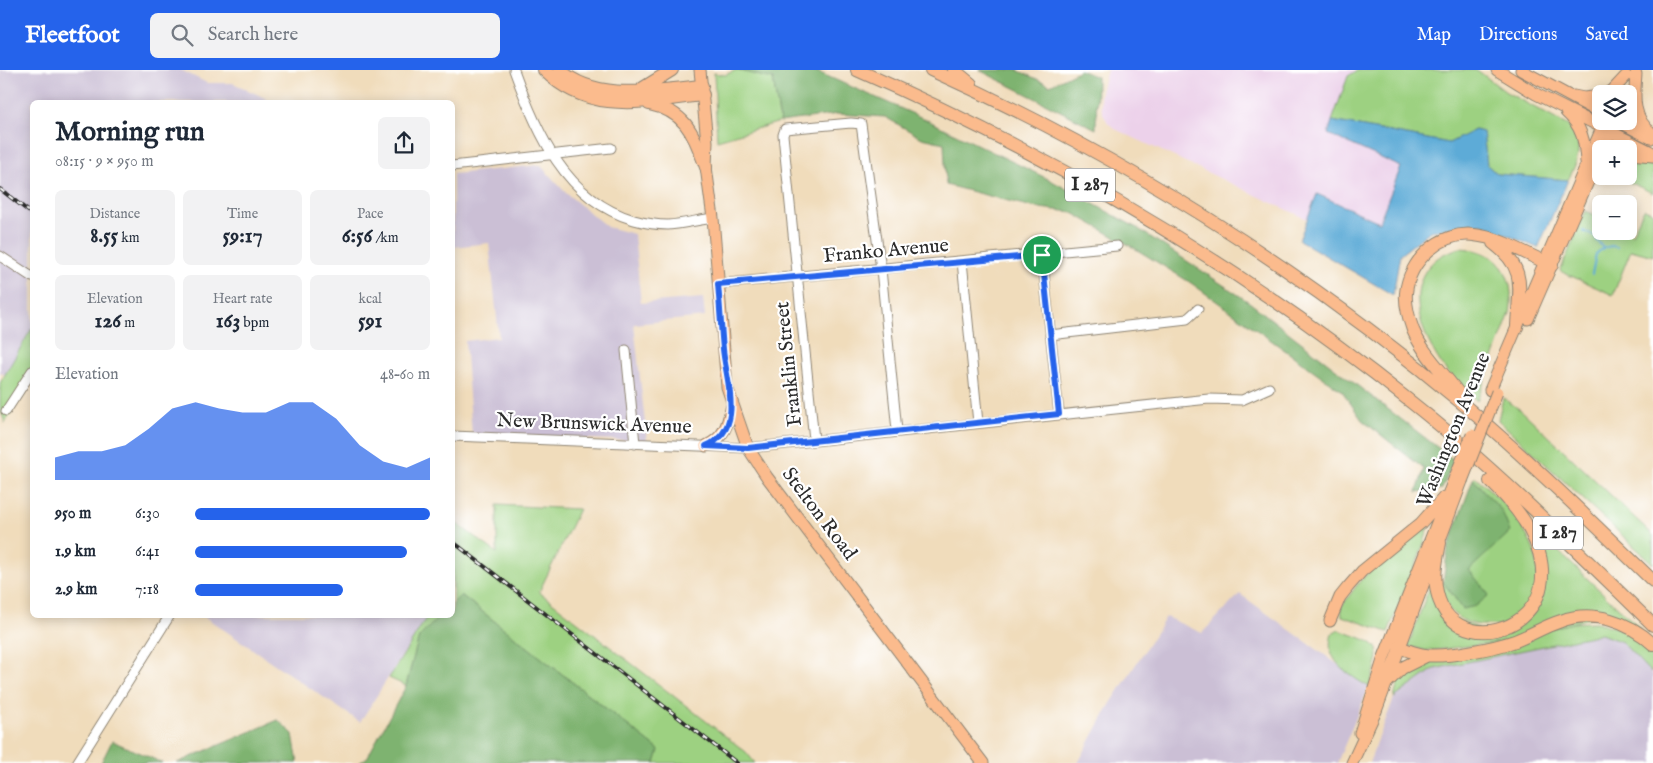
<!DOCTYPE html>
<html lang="en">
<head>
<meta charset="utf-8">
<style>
  body { margin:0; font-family:"IM FELL English",serif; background:#f2f2f3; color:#1f2937; height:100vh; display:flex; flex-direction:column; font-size:19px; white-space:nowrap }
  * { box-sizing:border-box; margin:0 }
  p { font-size:16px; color:#747a83 }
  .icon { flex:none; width:28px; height:28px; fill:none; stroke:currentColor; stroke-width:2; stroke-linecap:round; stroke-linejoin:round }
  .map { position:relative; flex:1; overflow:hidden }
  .side { position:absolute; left:30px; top:30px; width:425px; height:518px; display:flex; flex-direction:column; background:#fff; border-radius:8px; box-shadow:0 2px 12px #0003 }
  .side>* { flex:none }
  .fabs { position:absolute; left:1592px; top:15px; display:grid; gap:10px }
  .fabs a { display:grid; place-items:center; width:45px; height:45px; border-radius:8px; background:#fff; box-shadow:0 2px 12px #0003; font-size:25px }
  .pin { position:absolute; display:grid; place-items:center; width:42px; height:42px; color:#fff; margin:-21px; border:2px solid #fff; border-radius:50%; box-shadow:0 1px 5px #0007 }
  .round { display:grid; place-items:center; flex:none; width:52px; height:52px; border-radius:8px; background:#f2f2f3 }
  .summary { display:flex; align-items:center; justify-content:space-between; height:85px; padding:0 25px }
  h1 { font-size:28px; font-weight:800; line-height:38px }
  .figures { display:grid; grid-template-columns:repeat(3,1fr); gap:8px; height:85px; padding:5px 25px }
  .figures div { display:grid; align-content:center; border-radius:8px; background:#f2f2f3; text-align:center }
  .figures b { font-size:21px; font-weight:800 }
  .figures small { font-size:14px; font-weight:400 }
  .figures p { font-size:14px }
  .chart { height:140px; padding:10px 25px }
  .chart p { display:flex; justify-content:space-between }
  .chart svg { width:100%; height:90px; margin-top:5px; fill:#2563eb; opacity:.7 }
  ul { padding:0 25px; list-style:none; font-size:16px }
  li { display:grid; grid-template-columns:80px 60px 1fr; align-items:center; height:38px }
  li i { height:12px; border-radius:6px; background:#2563eb }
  header { display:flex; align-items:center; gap:30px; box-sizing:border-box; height:70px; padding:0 25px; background:#2563eb; color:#fff }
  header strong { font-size:24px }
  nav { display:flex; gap:28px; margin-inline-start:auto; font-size:18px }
  .search { width:350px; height:45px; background:#f2f2f3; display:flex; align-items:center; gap:12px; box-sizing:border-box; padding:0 18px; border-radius:8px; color:#747a83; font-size:19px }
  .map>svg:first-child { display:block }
  .built { fill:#ecd1ea }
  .industrial { fill:#cbbfd5 }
  .green { fill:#9dd181; stroke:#647e56 }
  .forest { fill:#7eb36f; stroke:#546f4d }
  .water { fill:#5dabd7; stroke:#446b81 }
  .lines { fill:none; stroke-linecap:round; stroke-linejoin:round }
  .stream { stroke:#5dabd7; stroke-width:2 }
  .minor-casing { stroke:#8e8473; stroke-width:11 }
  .major-casing { stroke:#8e8473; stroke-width:13 }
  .highway-casing { stroke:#8e8473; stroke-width:14 }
  .minor { stroke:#fff; stroke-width:9 }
  .major { stroke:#fbbb8d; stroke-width:11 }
  .highway { stroke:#fbbb8d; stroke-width:12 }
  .rail-casing { stroke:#2b2b2b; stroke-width:4 }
  .rail { stroke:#fff; stroke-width:2; stroke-dasharray:5.5; stroke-linecap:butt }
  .major-bridge-casing { stroke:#8e8473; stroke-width:13; stroke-linecap:butt }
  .major-bridge { stroke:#fbbb8d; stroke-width:11 }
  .route-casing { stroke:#fff; stroke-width:10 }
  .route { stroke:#2563eb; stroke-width:6 }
  .labels { text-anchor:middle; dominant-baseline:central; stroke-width:4.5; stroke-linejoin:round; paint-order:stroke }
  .shield { fill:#fff; stroke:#6b6b6b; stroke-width:1 }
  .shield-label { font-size:19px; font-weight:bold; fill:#2b2b2b }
  .street-label { font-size:20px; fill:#2b2b2b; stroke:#fff }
</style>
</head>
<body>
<header>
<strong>Fleetfoot</strong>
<div class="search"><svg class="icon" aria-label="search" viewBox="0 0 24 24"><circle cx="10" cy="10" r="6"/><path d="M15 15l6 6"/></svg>Search here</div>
<nav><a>Map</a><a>Directions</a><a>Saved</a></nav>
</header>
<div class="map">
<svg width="1653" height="693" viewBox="0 0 1653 693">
  <rect width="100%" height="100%" fill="#fff"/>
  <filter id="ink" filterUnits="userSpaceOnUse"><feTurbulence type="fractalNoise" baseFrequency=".02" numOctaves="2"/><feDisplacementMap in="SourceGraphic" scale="10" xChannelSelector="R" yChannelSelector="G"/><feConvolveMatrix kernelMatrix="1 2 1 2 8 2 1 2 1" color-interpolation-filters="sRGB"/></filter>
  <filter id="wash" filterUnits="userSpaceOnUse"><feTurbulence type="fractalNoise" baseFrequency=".0096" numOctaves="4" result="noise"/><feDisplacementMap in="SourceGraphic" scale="20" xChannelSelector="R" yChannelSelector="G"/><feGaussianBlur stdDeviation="1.12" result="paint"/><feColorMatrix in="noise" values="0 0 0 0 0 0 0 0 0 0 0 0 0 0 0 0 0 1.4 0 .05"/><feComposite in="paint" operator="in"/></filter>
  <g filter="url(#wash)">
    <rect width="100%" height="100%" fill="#f0dcbb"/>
    <path class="built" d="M1107,0H1358L1348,6L1328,64L1401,97L1379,153L1317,125L1307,149L1115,59L1108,53L1102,41L1100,26Z"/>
    <path class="industrial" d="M0,0H181L207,13H233L267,29L261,32H32V258L5,305L0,302Z
      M540,95L566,123L607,157L634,164L641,233L703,228L705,247L634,254L647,371L472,365L465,271L499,267L489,173L453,177V104Z
      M1240,524L1369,617L1337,693H1078L1108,638L1166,547L1202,563Z
      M202,545H428L360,652Z
      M1602,564L1622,572L1653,605V693H1369L1394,628L1434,599Z"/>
    <path class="green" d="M736,0L773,9L780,52L717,70L714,3L725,5Z
      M1358,0H1477L1506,22L1572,58C1583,77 1578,91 1568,110L1497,104L1487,95L1483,62L1475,60L1449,73L1332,51L1348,6Z
      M1629,92H1642L1653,96V123L1616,106H1629Z
      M1644,139L1653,142V186L1631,180L1613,225L1560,201L1586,141L1601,148V161H1627L1632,164Z
      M1460,178C1499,180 1516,205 1510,243L1477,331C1468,322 1457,313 1449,304C1424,273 1397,213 1442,185C1447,182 1454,180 1460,178Z
      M32,258V309L5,353L0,338V313Z
      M1503,328L1522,341L1653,465V494L1498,350Z
      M1476,407C1499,428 1520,448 1533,478C1544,506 1534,539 1506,553C1501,556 1493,555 1487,555C1474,556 1460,551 1450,540C1445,533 1442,523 1438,516L1443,512L1463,539L1469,501L1502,441L1473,409Z
      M497,435L579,439L539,522L746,682L755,693H655L659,680L461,525L453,533V451L497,483Z
      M1430,453L1422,479L1388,562L1342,546L1341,537L1360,511L1375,496Z
      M1543,467L1641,559L1604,544L1502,572L1427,581L1408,576L1429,518L1432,519L1442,544L1498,566C1549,546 1549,518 1541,469Z
      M428,545H441L419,567L406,616L389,608Z
      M1596,552L1625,560L1653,579L1651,603L1622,572L1601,564L1434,599L1394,628L1400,604L1419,593L1571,553Z
      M1339,560C1382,576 1385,572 1369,617C1349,605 1323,590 1332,564Z"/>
    <path class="forest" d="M736,0H813L925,49L1052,111L1137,158L1249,232L1454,390L1442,419L1417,422L1424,399L1362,350L1342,321L1191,213L1134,178L1071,142L1032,137L946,115L944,73L922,68L885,47L838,44L780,52L773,9Z
      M979,0H1017L1050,15L1080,0L1097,7L1096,59Z
      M1473,409L1502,441L1510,462L1469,500L1489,525L1476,536L1463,539L1443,512L1448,478Z
      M461,525L659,680L655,693H359L367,688L406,616L419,567L441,545H452L453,533Z
      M278,650L293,664L298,693H177Z
      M112,671L163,693H101Z"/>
    <path class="water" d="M1332,51L1449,73L1475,60L1483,62L1487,95L1497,104L1568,110L1538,178L1481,154L1430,161L1400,185L1393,225L1299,170L1317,124L1379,152L1401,97L1328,64Z"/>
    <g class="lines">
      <path class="stream" d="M1583,161L1594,166L1603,178L1611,176L1617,177
        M1592,204L1596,184L1603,178"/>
    </g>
  </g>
  <g filter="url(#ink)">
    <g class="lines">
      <g class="minor-casing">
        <path id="minor" d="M514,0C536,61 565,130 634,150C645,153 656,155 668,155C683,154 698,150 713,148
          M452,96L611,78
          M1042,185L1059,344
          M0,186L32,207
          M962,191L978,353
          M718,214L1117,176
          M1050,265L1187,249L1198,239
          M626,280L635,374
          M6,341L32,301
          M452,366L748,378L1209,329L1242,330L1269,318
          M814,370L783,65L785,59L851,53L861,54L881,199L897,361
          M77,693L170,545"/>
      </g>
      <g class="major-casing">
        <path id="major" d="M700,0L707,72L706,97L713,148L727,317L748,378L767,407L983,693
          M1497,0L1536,24L1653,83
          M1521,0L1601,43
          M1636,4C1634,27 1632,49 1653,64
          M1605,24L1612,21L1626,6
          M1574,26L1584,28L1601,26
          M1566,42C1582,56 1585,72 1586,92
          M1618,51L1651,68
          M1603,79L1613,55
          M1629,84L1653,86
          M1528,249L1601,82
          M1490,320L1605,51
          M706,376C725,368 728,353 732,335
          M1330,551L1340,527L1348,517L1362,501L1421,453L1444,427
          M1360,663L1384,587L1455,407
          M1352,693L1376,641L1462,411"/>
      </g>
      <g class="highway-casing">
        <path id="highway" d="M544,0C590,46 645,31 703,25
          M560,0C596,33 657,20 702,16
          M857,0C1056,87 1241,196 1411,332C1497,400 1574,478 1653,555
          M931,0C1125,87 1307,203 1470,340C1534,395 1593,453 1653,511
          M954,0L971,14
          M643,18L672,0
          M649,34C687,42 693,64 706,97
          M1493,173C1529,200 1518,220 1517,257
          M1462,328C1446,305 1424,286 1413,260C1409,249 1405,235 1406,223C1409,190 1441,161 1474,165C1502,168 1527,185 1552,195
          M1440,473C1437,489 1433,505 1437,522C1455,610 1626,540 1490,411
          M1399,577C1408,580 1416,584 1425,585C1445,588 1496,578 1515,571C1531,565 1545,556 1561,551C1593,539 1629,552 1653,574
          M1385,614L1402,598L1426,586"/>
      </g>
      <use href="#minor" class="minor"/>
      <use href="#major" class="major"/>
      <use href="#highway" class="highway"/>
      <g class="rail-casing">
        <path id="rail" d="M0,119L32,144
          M452,471L737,693"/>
      </g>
      <use href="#rail" class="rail"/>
      <g class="major-bridge-casing">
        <path id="major-bridge" d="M1455,407L1472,365
          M1462,411L1497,322"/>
      </g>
      <use href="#major-bridge" class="major-bridge"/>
    </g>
  </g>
  <g class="lines" filter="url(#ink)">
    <g class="route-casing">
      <path id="route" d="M1042,185L1059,344L748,378L706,376C746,359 726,311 723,279C721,258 720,236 718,214Z"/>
    </g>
    <use href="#route" class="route"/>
  </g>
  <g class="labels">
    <g class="shield">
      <rect x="1065" y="98.5" width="50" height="33" rx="4"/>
      <rect x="1533" y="446.5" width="50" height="33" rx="4"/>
    </g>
    <g class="shield-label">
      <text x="1090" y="115">I 287</text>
      <text x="1558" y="463">I 287</text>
    </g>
    <g class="street-label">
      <text transform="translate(886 181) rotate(-5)">Franko Avenue</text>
      <text transform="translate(789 294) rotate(-96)">Franklin Street</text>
      <text transform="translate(594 354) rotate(2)">New Brunswick Avenue</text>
      <text transform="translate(1454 360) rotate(-68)">Washington Avenue</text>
      <text transform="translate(819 444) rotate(53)">Stelton Road</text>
    </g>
  </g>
</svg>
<div class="fabs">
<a><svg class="icon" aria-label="layers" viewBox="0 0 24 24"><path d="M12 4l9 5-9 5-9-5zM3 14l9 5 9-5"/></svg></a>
<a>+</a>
<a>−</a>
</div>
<div class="pin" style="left:1042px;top:185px;background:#1e9e55"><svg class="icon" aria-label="arrive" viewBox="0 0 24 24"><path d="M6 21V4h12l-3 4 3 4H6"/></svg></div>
<section class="side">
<div class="summary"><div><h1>Morning run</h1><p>08:15 · 9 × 950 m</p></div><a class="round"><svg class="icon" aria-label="share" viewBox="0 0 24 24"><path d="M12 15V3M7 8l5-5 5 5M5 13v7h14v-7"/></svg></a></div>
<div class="figures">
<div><p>Distance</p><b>8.55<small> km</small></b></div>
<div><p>Time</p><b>59:17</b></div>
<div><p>Pace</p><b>6:56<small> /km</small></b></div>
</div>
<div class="figures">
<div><p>Elevation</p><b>126<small> m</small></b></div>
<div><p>Heart rate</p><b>163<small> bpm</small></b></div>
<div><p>kcal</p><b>591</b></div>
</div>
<div class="chart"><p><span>Elevation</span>48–60 m</p>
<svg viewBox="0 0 160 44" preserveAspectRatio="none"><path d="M0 44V33L10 30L20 30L30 27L40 19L50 9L60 6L70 9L80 11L90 11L100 6L110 6L120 14L130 27L140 35L150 38L160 33V44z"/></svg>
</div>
<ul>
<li><b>950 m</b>6:30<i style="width:100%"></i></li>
<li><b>1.9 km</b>6:41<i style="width:90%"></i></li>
<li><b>2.9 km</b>7:18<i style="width:63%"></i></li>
</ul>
</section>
</div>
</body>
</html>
